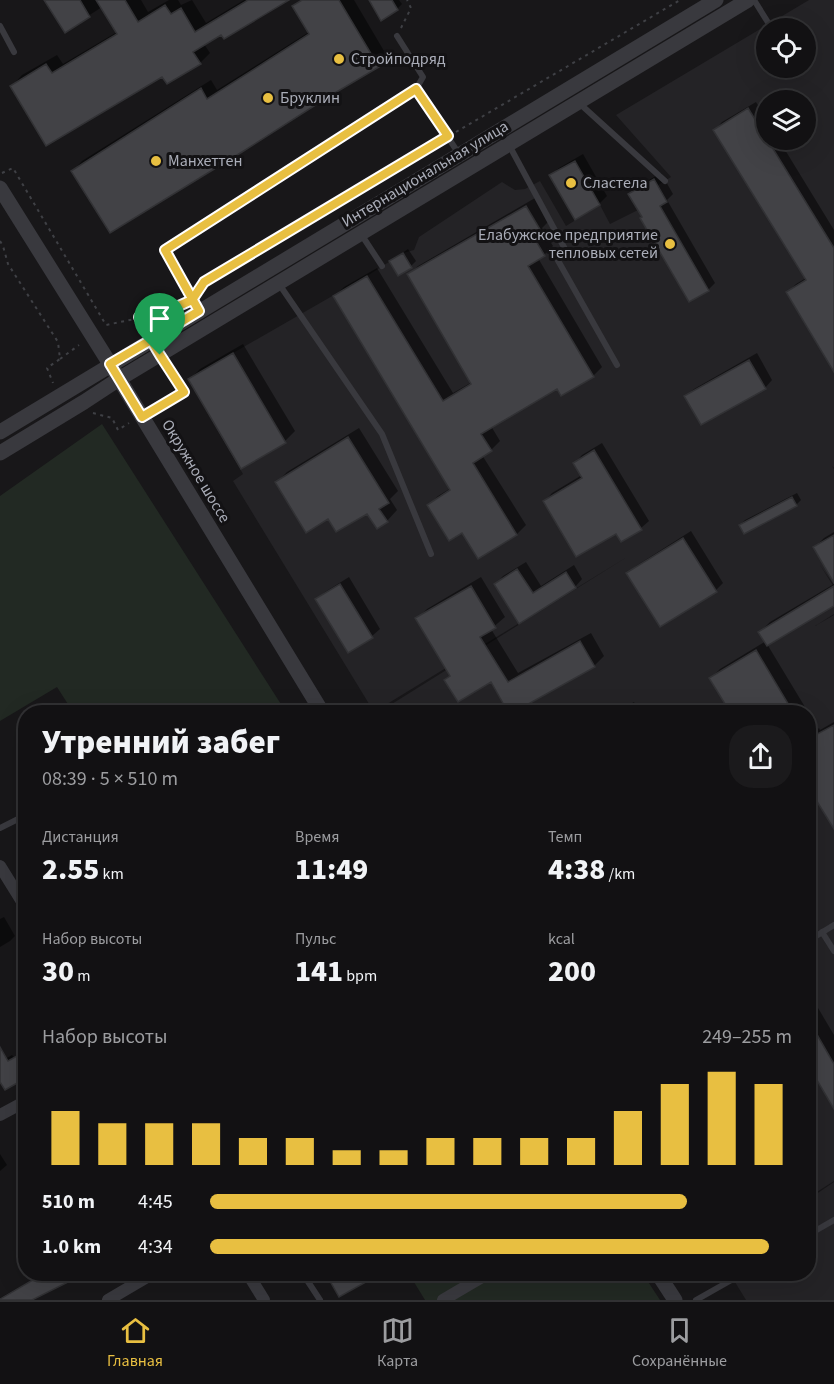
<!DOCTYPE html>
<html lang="ru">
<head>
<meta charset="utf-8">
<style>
  body { margin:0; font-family:"Source Sans 3",sans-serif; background:#1b1a1c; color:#f1f3f6; height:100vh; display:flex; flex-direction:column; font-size:22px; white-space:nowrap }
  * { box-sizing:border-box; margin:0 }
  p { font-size:20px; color:#9c9da0 }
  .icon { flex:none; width:33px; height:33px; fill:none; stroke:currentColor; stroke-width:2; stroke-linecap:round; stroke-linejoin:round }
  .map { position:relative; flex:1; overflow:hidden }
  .details { position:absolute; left:18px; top:705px; width:798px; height:576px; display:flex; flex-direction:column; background:#121113; border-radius:24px; box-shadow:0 6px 24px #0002,0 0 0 2px #313133 }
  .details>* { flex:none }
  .tools { position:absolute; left:756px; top:18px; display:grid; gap:12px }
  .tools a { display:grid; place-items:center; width:60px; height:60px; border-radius:50%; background:#121113; box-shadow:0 6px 24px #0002,0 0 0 2px #313133; font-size:30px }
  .pin { position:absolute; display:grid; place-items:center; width:51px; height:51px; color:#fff; margin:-62px -26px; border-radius:50% 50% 50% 0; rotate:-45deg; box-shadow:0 0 6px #0007 }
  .pin .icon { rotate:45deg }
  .round { display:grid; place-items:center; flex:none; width:63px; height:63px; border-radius:24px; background:#1b1a1c }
  .overview { display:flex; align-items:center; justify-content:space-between; height:102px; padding:0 24px }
  h1 { font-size:33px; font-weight:800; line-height:45px }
  .figures { display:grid; grid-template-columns:repeat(3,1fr); gap:9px; height:102px; padding:6px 24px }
  .figures div { display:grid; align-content:center }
  .figures b { font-size:30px; font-weight:800 }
  .figures small { font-size:16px; font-weight:400 }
  .figures p { font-size:16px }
  .chart { height:168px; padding:12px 24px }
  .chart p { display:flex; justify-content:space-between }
  .chart svg { width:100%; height:108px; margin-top:6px; stroke:#e8bf41; stroke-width:6 }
  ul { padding:0 24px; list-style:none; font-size:20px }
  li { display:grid; grid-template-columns:96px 72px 1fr; align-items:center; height:45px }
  li i { height:15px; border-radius:8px; background:#e8bf41 }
  .dock { display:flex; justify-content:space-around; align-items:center; height:84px; border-top:2px solid #313133; background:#121113; font-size:16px; color:#9c9da0 }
  .dock a { display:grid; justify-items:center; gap:3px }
  .dock .active { color:#e8bf41 }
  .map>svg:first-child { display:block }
  .built { fill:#242326; fill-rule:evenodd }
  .green { fill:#222923 }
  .shadow { fill:#0007 }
  .building { fill:#424246; stroke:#323235; stroke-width:1.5 }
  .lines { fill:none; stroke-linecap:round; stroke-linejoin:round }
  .path { stroke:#3f4045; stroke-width:2; stroke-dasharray:3 4.5; stroke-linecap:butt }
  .service { stroke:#39393e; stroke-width:6 }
  .minor { stroke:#39393e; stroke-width:12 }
  .tertiary { stroke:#39393e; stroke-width:15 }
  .route-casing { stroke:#fff; stroke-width:12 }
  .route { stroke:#e8bf41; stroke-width:8 }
  .poi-dot { fill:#e8bf41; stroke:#131214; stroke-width:2 }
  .labels { text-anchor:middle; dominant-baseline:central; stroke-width:6; stroke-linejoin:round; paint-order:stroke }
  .poi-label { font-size:16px; fill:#aaadb8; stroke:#131214; text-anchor:start }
  .street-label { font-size:16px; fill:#aaadb8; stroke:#131214 }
</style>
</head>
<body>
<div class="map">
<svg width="834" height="1300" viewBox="0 0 834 1300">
  <rect width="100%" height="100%" fill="#181719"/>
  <path class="built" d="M809,0H834V468L832,466L834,469V585L820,565L834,587V614L815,626L834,615V1181L809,1197L808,712H379L627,557L374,712L233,481L243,474L188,379L367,276L403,253L414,250L419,237L502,182L515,190L525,189L540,181L566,226L600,205L610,224L638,210L628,194L654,179L658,185L671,177L616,115ZM766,28H806V68H766ZM766,100H806V140H766Z
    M834,1182V1300H746L730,1274H808L809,1199Z"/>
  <path class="green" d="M102,424L286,712H73L57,687L0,721V496Z
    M409,1274H643L660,1300H425Z"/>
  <path class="shadow" d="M50,0H141L148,12L169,0H178L181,5L192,0L206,23L244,0H283L204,44L210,53L200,63L163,75L12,86L22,75L57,55L63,64L117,32L102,7L65,31Z
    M301,0H354L387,56L378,66L73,171L82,161L211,80L217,90L309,32L294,6Z
    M391,0H399L402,4L397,9Z
    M756,102L766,119V140H779L834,230V369L788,292L796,284L806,278L715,130L722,122Z
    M583,154L607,196L599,204L551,175L559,168Z
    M661,173L673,194L667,200L715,283L708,290L690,300L630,194L637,187Z
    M535,198L549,221L542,228L553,246L544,255L538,258L602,367L593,376L558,387L491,426L500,441L491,450L482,455L526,525L517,534L479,557L463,531L429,505L438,496L451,488L335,296L344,287L377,268L453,393L472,382L409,275L418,266Z
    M408,249L416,261L411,266L391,261Z
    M243,344L295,431L285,441L190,379L200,369Z
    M757,353L772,380L765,388L686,396L694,389Z
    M359,428L398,491L390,499L397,510L387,521L368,512L329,517L277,482L287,472Z
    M602,443L649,521L641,528L621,540L616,531L545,501L552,493L582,475L575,463L582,455Z
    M797,493L801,500L796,505L740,525L745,520Z
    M691,531L723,583L716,590L628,573L636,566Z
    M834,532V580L814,548L824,538Z
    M526,562L541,586L574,565L582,579L575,587L520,622L496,584L503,576Z
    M349,577L380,629L372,636L349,651L317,599L325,592Z
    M481,577L505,617L491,629L518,673L591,633L604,656L594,666L511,712H510L491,680L451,675L417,619L427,609Z
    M834,584V604L767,644L808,712H732L711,678L720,669L766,641L760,632L770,622Z
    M634,702L640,712H616Z
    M808,714L818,729L819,728L820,730L834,722V826L808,784Z
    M4,917L15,936L10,941L0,947V919Z
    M808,991L834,1035V1106L808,1061Z
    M26,1050V1076L0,1079V1062L12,1055L14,1057Z
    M0,1154L7,1165L0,1171Z
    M37,1274H73V1275L31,1300H0V1298L39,1276Z
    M328,1274H372L365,1281L340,1295Z"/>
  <path class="building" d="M44,0H80L90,17L65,33Z
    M96,0H125L138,22L165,5L171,14L181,8L195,32L248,0H289L224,39L221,35L193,52L201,64L167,84L162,77L46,146L10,86L46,64L52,73L117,34Z
    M302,0H339L379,67L328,97L242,152L110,233L71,171L201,88L207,99L309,34L292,6Z
    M369,0H392L398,10L381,21Z
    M748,108L834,248V372L786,292L806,280L713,130Z
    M575,161L600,205L575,220L549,175Z
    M654,179L667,202L660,206L709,291L689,302L640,218L642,217L628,194Z
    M526,206L541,231L533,236L545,256L528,266L594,377L561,396L557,389L481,434L492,451L473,463L517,535L478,559L462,533L449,541L427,505L450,490L333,296L367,276L443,401L471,384L407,274Z
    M403,253L412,268L398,276L389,261Z
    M233,353L286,443L241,469L188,379Z
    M749,360L766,389L701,425L684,396Z
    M348,437L389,503L379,509L388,522L377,529L367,514L336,532L328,519L306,533L275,482Z
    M594,450L642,530L621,542L616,534L576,557L543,501L582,478L573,463Z
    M792,497L797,506L744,534L739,525Z
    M834,535V583L813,547Z
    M683,538L717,592L660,627L626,573Z
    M517,569L533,593L566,572L576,588L519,624L494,584Z
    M340,584L373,638L348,653L315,599Z
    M471,586L496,628L480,637L508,682L580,641L595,667L514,712H508L491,682L458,702L444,680L450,676L415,618Z
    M834,586V606L767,646L758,632Z
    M756,650L793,712H730L709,678Z
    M834,725V829L808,787V739Z
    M808,1019L834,1064V1109L808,1065Z
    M0,1047L8,1061L26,1051V1078L5,1090L0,1082Z
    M36,1274H84L32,1300H0V1299L38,1277Z
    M326,1274H361L366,1282L339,1297Z"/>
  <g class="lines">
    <path class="path" d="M401,28L411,8L407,0
      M456,132L680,0
      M2,173L13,168L106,325L163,313L179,306
      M0,241L3,246L8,264L58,342L60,359L47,368L53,383
      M199,290L204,282L438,142
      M139,317L145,328
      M60,359L79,345
      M155,409L184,392L167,367
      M93,413L112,418L118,430L129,423"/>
    <path class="service" d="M754,0L769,24
      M0,26L14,52
      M416,89L459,154
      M579,103L665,181
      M509,145L565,249L556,257L617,365
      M361,234L382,266
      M279,284L382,434L431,554
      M199,311L165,250L416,89L423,77L397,36
      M0,828L26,815
      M822,932L834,951
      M808,941L834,925
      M808,1235L834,1220
      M303,1274L320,1300
      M696,1300L742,1274"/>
    <path class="minor" d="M0,866L26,908
      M0,1115L26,1101
      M248,1274L264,1300
      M108,1300L152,1274
      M443,1300L487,1274"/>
    <path class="tertiary" d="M0,188L110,364L322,712
      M0,432L716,0
      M0,453L84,402L119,379L748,0
      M658,1274L675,1300"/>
  </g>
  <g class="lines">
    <g class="route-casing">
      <path id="route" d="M160,355L151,340L199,311L165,250L416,89L448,136L204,282L192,300L163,313L139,317L151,340L110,364L142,417L184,392L160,355"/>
    </g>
    <use href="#route" class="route"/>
  </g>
  <g class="poi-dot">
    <circle cx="339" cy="59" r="6"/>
    <circle cx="268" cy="98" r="6"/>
    <circle cx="156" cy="161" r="6"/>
    <circle cx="571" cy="183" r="6"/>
    <circle cx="670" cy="244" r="6"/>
  </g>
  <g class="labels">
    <g class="poi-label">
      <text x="351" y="59">Стройподряд</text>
      <text x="280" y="98">Бруклин</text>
      <text x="168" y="161">Манхеттен</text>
      <text x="583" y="183">Сластела</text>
      <text x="658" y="235" text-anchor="end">Елабужское предприятие<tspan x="658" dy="18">тепловых сетей</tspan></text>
    </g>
    <g class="street-label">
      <text transform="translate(425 174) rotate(-31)">Интернациональная улица</text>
      <text transform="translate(196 471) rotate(59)">Окружное шоссе</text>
    </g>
  </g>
</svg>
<div class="tools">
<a><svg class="icon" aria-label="locate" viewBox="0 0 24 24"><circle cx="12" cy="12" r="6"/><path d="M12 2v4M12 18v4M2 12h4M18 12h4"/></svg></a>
<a><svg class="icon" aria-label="layers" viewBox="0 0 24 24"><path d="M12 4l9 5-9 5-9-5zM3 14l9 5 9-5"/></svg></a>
</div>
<div class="pin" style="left:160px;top:355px;background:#1e9e55"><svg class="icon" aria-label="arrive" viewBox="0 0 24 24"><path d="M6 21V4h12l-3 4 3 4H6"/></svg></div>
<section class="details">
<div class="overview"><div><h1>Утренний забег</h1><p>08:39 · 5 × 510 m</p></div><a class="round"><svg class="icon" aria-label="share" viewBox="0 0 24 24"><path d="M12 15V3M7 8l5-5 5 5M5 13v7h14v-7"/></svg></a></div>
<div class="figures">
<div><p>Дистанция</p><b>2.55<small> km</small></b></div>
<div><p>Время</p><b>11:49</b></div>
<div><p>Темп</p><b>4:38<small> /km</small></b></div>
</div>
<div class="figures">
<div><p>Набор высоты</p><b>30<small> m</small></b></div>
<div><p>Пульс</p><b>141<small> bpm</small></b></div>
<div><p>kcal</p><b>200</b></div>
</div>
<div class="chart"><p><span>Набор высоты</span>249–255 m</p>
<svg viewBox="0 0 160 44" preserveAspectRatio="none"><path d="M5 44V22M15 44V27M25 44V27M35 44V27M45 44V33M55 44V33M65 44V38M75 44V38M85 44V33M95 44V33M105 44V33M115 44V33M125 44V22M135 44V11M145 44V6M155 44V11"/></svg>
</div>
<ul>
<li><b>510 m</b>4:45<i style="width:82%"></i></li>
<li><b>1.0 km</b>4:34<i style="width:96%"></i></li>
</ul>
</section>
</div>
<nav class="dock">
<a class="active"><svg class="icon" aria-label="home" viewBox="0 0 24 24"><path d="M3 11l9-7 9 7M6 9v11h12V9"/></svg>Главная</a>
<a><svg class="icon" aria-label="map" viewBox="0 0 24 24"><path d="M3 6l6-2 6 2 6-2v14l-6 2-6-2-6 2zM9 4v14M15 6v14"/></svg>Карта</a>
<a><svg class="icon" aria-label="saved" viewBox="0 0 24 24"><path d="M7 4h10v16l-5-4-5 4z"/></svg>Сохранённые</a>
</nav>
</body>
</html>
